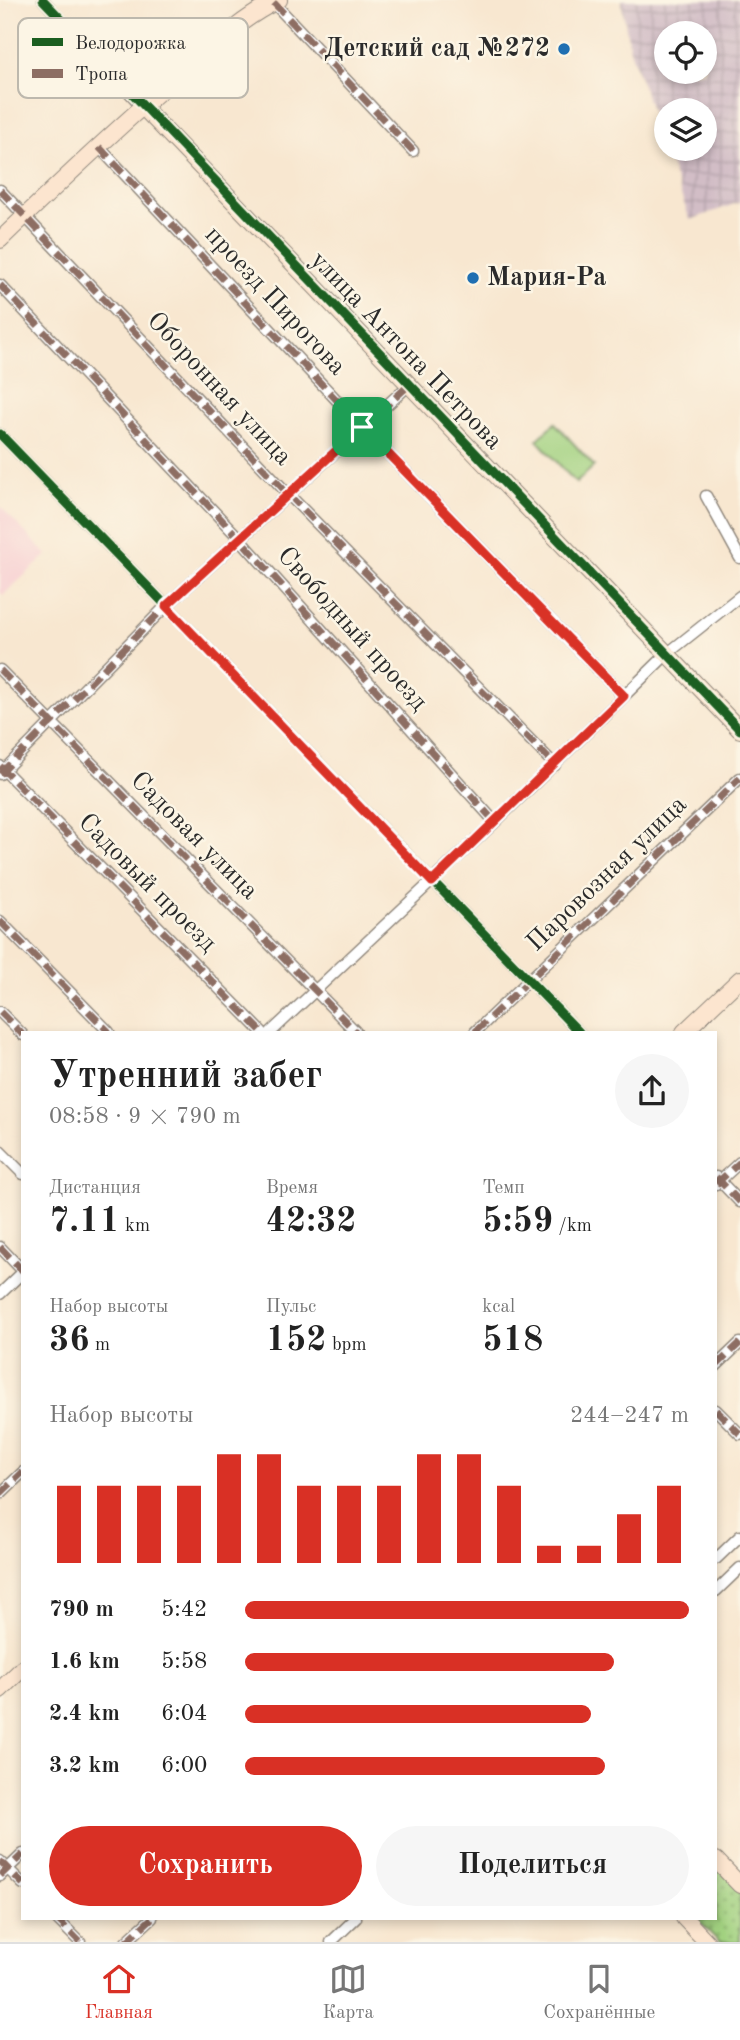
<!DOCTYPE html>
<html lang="ru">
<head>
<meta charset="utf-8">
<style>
  body { margin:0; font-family:"Old Standard TT",serif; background:#f6f6f6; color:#222; height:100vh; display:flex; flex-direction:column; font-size:26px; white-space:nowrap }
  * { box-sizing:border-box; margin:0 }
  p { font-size:23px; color:#767676 }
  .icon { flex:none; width:38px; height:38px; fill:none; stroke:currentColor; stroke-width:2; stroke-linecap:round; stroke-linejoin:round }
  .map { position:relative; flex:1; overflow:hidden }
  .sheet { position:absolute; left:21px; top:1031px; width:696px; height:889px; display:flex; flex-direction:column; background:#fff; border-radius:0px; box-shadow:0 4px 10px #0003 }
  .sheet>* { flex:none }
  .fabs { position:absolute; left:654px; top:21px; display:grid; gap:14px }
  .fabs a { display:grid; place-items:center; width:63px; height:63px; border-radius:50%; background:#fff; box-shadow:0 4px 10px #0003; font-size:35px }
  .pin { position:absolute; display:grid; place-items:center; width:60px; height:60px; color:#fff; margin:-30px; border-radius:14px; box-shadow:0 4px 10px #0006 }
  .round { display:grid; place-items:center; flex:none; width:74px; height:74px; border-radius:37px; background:#f6f6f6 }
  .headline { display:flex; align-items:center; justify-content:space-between; height:119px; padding:0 28px }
  h1 { font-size:38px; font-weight:700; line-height:52px }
  .figures { display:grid; grid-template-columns:repeat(3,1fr); gap:10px; height:119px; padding:7px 28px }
  .figures div { display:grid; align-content:center }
  .figures b { font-size:35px; font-weight:700 }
  .figures small { font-size:19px; font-weight:400 }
  .figures p { font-size:19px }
  .chart { height:196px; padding:14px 28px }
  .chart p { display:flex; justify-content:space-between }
  .chart svg { width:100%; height:126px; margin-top:7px; stroke:#d93025; stroke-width:6 }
  .action { display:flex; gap:14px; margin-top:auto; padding:14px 28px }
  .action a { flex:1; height:80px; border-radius:42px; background:#d93025; color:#fff; font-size:28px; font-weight:700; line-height:80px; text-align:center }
  .action a+a { background:#f6f6f6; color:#222 }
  ul { padding:0 28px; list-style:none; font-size:23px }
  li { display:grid; grid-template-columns:112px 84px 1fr; align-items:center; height:52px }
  li i { height:18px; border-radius:9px; background:#d93025 }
  .menu { display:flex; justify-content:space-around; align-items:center; height:98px; border-top:2px solid #e0e0e0; background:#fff; font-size:19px; color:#767676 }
  .menu a { display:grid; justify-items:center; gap:4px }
  .menu .selected { color:#d93025 }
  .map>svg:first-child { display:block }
  .built { fill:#f7cfd2 }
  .industrial { fill:url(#industrial-grid); fill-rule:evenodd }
  .green { fill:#a2d180; stroke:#667e56; stroke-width:2 }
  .park { fill:url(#park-dots); stroke:#667e56; stroke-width:2 }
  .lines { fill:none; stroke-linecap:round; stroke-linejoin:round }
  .street-casing { stroke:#92897e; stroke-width:13 }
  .secondary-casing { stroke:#92897e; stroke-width:18 }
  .street { stroke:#fff; stroke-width:10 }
  .secondary { stroke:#fce5cf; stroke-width:16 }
  .quiet { stroke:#8d6e63; stroke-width:7; stroke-dasharray:14 7; stroke-linecap:butt }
  .cycleway-casing { stroke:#fcf5e5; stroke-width:13 }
  .cycleway { stroke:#1b5e20; stroke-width:9 }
  .route-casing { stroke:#fff; stroke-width:14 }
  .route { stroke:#d93025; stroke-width:9 }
  .poi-dot { fill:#1f6fb2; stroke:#fcf5e5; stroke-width:2.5 }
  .labels { text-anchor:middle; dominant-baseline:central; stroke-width:5; stroke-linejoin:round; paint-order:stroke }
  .poi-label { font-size:26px; font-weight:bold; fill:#2b2b2b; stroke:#fcf5e5; text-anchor:end }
  .street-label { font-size:26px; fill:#2b2b2b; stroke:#fcf5e5 }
  .key { fill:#fcf5e5; stroke:#bdb8ad; stroke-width:2 }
  .key-label { font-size:19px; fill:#2b2b2b }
</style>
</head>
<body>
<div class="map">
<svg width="740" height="1942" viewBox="0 0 740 1942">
  <defs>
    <pattern id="industrial-grid" width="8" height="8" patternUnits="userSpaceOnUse" patternTransform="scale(1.75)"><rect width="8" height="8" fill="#d2bdc6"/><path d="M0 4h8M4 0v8" fill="none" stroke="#b4a3aa"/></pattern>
    <pattern id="park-dots" width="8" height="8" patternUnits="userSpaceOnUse" patternTransform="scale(1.75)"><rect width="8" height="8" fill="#a2d180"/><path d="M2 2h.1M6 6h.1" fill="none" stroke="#84aa69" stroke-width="1.8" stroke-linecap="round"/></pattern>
  </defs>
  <rect width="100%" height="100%" fill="#fcf5e5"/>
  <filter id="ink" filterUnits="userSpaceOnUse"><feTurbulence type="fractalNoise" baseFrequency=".0143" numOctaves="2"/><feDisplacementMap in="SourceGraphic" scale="14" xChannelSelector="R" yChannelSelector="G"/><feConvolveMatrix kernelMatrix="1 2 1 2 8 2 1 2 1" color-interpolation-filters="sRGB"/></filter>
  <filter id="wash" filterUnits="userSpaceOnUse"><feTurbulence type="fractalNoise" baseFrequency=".00686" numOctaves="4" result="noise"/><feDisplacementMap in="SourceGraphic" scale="28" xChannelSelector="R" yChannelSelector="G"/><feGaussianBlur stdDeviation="1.57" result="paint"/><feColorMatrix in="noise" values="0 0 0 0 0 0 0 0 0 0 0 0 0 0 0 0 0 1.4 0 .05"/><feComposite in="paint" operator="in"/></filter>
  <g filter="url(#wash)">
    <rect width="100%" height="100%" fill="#f8e7d0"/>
    <path class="built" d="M0,506L47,555L3,595L0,592Z"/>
    <path class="industrial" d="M621,0H740V202L690,220L630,50ZM667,33H705V72H667ZM667,110H705V149H667Z"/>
    <path class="green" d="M555,423L594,466L576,483L537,440Z"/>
    <path class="park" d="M716,1864L740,1889V1942H719L696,1918H716Z"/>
  </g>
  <g filter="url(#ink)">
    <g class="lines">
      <g class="street-casing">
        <path id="street" d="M43,0L142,106
          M274,3L413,151
          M99,147L362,427L624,696
          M0,190L288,494L555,765
          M0,285L239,538L495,822
          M0,434L579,1032
          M706,496L740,558
          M0,670L356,1032
          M0,766L262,1032
          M0,774L166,606L409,385
          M0,921L109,1032
          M0,1012L23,1035
          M271,1032L495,822L668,653L740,596
          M475,1032L740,778
          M0,1151L23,1174
          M716,1177L740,1202
          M716,1184L740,1162
          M0,1247L23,1271
          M0,1294L23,1272
          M716,1366L740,1343
          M716,1410L740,1434
          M0,1494L23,1472
          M716,1559L740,1536
          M716,1591L740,1568
          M0,1861L23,1884
          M0,1876L23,1854
          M56,1918L80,1942
          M126,1942L152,1918
          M331,1942L356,1918"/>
      </g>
      <g class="secondary-casing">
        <path id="secondary" d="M142,106L740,730
          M0,240C59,183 119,126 181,73C211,47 243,17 279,0
          M684,1032L740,979
          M0,1690L23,1668
          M716,1860L740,1885
          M684,1918L707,1942"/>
      </g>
      <use href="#street" class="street"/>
      <use href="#secondary" class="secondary"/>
      <path class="quiet" d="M274,3L413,151
        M99,147L362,427L624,696
        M0,190L288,494L555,765
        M0,285L239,538L495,822
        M0,670L356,1032
        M0,766L262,1032
        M0,774L166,606L409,385
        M0,921L109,1032
        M0,1012L23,1035
        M475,1032L740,778
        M716,1177L740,1202
        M716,1184L740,1162
        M0,1247L23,1271
        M716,1366L740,1343
        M716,1410L740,1434
        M0,1494L23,1472
        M0,1861L23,1884
        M0,1876L23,1854
        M56,1918L80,1942
        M126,1942L152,1918"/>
      <g class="cycleway-casing">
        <path id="cycleway" d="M43,0L740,730
          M0,434L579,1032"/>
      </g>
      <use href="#cycleway" class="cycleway"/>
    </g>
  </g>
  <g class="lines" filter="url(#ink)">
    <g class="route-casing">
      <path id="route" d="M362,427L624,696L432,882L166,606Z"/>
    </g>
    <use href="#route" class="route"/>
  </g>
  <g class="poi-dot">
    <circle cx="564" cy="49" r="7"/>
    <circle cx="473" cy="278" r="7"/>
  </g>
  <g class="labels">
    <g class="poi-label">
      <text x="550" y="49">Детский сад №272</text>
      <text x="487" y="278" text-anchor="start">Мария-Ра</text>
    </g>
    <g class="street-label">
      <text transform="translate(275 301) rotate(47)">проезд Пирогова</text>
      <text transform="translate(406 351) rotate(46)">улица Антона Петрова</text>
      <text transform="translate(219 389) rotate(47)">Оборонная улица</text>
      <text transform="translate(352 629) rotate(48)">Свободный проезд</text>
      <text transform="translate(194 836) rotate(45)">Садовая улица</text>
      <text transform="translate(607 874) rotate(-44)">Паровозная улица</text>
      <text transform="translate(147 883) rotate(45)">Садовый проезд</text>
    </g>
  </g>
  <rect x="18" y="18" width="230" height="80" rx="10" class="key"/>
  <rect x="32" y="38" width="31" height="8" fill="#1b5e20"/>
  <rect x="32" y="69" width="31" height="9" fill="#8d6e63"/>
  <g class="key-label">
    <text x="75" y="49">Велодорожка</text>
    <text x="75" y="80">Тропа</text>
  </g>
</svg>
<div class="fabs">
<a><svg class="icon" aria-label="locate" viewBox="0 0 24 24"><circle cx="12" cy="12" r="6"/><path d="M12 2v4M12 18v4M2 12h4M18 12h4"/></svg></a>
<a><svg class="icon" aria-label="layers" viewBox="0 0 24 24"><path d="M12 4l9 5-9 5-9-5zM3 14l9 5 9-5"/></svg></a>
</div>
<div class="pin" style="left:362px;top:427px;background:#1e9e55"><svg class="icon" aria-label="arrive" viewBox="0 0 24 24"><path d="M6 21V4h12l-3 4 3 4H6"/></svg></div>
<section class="sheet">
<div class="headline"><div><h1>Утренний забег</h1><p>08:58 · 9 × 790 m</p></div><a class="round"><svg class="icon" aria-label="share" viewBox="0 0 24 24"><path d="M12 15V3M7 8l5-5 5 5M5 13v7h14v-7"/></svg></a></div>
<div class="figures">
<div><p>Дистанция</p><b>7.11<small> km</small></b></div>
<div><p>Время</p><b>42:32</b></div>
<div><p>Темп</p><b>5:59<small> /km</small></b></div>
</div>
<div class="figures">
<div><p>Набор высоты</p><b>36<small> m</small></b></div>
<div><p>Пульс</p><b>152<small> bpm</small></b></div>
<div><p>kcal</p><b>518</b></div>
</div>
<div class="chart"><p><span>Набор высоты</span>244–247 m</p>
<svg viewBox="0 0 160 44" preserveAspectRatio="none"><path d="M5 44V17M15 44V17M25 44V17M35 44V17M45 44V6M55 44V6M65 44V17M75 44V17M85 44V17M95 44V6M105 44V6M115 44V17M125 44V38M135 44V38M145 44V27M155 44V17"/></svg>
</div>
<ul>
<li><b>790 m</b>5:42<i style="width:100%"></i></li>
<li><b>1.6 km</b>5:58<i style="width:83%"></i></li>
<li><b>2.4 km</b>6:04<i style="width:78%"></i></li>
<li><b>3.2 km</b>6:00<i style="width:81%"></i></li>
</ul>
<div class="action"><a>Сохранить</a><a>Поделиться</a></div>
</section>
</div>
<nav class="menu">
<a class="selected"><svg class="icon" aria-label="home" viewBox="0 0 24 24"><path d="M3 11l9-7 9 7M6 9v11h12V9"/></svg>Главная</a>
<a><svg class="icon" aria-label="map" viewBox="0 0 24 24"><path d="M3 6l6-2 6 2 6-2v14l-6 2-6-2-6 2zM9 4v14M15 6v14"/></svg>Карта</a>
<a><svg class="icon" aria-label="saved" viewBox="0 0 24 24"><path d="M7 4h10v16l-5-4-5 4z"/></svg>Сохранённые</a>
</nav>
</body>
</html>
